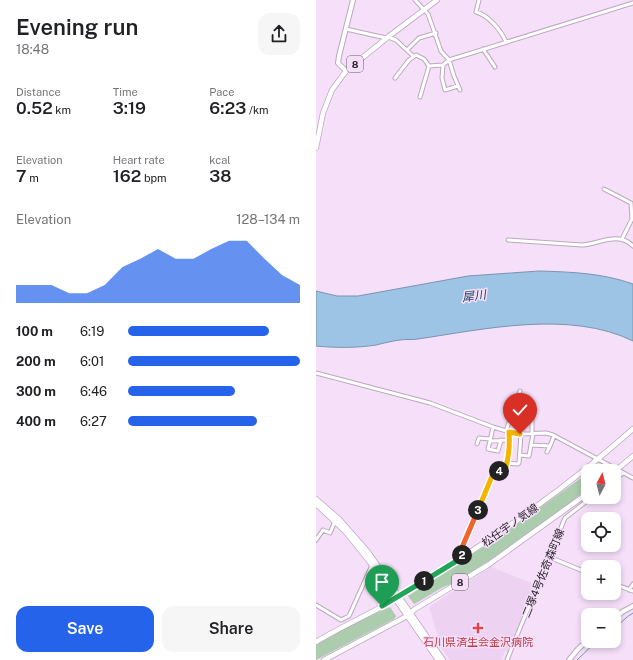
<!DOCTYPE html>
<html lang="en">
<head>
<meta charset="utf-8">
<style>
  body { margin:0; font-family:"Public Sans","Noto Sans JP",sans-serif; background:#f6f6f6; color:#202124; height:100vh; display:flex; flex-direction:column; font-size:15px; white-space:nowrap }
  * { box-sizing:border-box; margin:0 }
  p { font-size:13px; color:#757577 }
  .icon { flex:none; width:22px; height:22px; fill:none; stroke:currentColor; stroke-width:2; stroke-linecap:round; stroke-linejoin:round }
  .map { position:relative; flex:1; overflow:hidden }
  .sheet { display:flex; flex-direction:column; background:#fff; width:316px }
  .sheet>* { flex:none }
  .needle { width:26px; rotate:7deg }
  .tools { position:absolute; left:265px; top:464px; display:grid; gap:8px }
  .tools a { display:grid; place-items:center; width:40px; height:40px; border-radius:8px; background:#fff; box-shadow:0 2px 6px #0003; font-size:20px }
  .pin { position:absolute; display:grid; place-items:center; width:34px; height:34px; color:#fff; margin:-41px -17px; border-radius:50% 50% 50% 0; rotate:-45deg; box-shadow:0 0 4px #0007 }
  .pin .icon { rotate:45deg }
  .km { position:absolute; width:20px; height:20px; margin:-10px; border-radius:50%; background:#222; color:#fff; font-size:11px; line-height:20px; text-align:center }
  .round { display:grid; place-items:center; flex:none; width:42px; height:42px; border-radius:12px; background:#f6f6f6 }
  .overview { display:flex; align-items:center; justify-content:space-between; height:68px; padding:0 16px }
  h1 { font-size:22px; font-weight:600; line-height:30px }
  .stats { display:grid; grid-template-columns:repeat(3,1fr); gap:6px; height:68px; padding:4px 16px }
  .stats div { display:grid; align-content:center }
  .stats b { font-size:17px; font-weight:600 }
  .stats small { font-size:11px; font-weight:400 }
  .stats p { font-size:11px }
  .chart { height:112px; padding:8px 16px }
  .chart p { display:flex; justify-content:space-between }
  .chart svg { width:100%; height:72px; margin-top:4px; fill:#2563eb; opacity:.7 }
  .primary-button { display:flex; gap:8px; margin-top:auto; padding:8px 16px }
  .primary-button a { flex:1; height:46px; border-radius:12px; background:#2563eb; color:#fff; font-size:16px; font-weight:600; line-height:46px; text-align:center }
  .primary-button a+a { background:#f6f6f6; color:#202124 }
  ul { padding:0 16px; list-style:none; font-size:13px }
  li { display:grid; grid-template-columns:64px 48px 1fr; align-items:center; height:30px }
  li i { height:10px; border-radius:5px; background:#2563eb }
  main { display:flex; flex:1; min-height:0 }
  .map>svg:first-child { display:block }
  .built { fill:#edd2f2 }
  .green { fill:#abccad }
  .water { fill:#9dc4e5; stroke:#7b94ae }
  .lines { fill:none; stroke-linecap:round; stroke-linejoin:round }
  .stream { stroke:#7b94ae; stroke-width:1 }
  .street-casing { stroke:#bca7c0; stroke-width:5 }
  .secondary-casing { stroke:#bca7c0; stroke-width:6 }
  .primary-casing { stroke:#bca7c0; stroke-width:6 }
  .street { stroke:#fff; stroke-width:3 }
  .secondary { stroke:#fff; stroke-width:4 }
  .primary { stroke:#fff; stroke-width:4.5 }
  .split-1-casing { stroke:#fff; stroke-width:8 }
  .split-2-casing { stroke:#fff; stroke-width:8 }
  .split-3-casing { stroke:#fff; stroke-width:8 }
  .split-4-casing { stroke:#fff; stroke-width:8 }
  .split-5-casing { stroke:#fff; stroke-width:8 }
  .split-1 { stroke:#22a559; stroke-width:5 }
  .split-2 { stroke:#22a559; stroke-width:5 }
  .split-3 { stroke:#f0652b; stroke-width:5 }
  .split-4 { stroke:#f5b400; stroke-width:5 }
  .split-5 { stroke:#f5b400; stroke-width:5 }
  .health-dot { fill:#e0444e; stroke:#f5dff9; stroke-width:1.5 }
  .labels { text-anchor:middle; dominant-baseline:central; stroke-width:3; stroke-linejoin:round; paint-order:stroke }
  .shield { fill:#f5dff9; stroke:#695d6c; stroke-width:1 }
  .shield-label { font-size:10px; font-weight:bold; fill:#2d252f }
  .street-label { font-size:11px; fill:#2d252f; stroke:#f5dff9 }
  .health-label { font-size:11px; fill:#be3a42; stroke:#f5dff9 }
  .water-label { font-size:12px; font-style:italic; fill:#0d3b5c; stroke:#f5dff9 }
</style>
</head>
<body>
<main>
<section class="sheet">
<div class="overview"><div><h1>Evening run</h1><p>18:48</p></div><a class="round"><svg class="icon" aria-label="share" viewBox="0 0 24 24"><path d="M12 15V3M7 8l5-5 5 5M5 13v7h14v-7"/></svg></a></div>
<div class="stats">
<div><p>Distance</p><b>0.52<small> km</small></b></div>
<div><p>Time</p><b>3:19</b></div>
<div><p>Pace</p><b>6:23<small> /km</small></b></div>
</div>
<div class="stats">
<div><p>Elevation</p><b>7<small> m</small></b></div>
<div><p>Heart rate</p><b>162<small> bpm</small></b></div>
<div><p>kcal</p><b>38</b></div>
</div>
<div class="chart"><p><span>Elevation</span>128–134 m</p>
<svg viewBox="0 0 160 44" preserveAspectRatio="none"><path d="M0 44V33L10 33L20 33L30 38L40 38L50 33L60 22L70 17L80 11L90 17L100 17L110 11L120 6L130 6L140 17L150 27L160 33V44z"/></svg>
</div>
<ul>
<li><b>100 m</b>6:19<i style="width:82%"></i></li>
<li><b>200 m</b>6:01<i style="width:100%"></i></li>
<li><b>300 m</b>6:46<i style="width:62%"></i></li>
<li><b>400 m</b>6:27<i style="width:75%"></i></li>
</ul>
<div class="primary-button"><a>Save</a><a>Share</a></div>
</section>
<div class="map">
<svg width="317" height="660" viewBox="0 0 317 660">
  <rect width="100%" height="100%" fill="#f5dff9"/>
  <path class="built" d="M175,567L221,585L193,653L189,651L185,660H134L126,649L113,607Z"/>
  <path class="green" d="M272,473V488L243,512L174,560L142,581L127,587L100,603L98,604L92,596L193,530Z
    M74,607L80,616L78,619L0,660V645L40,622Z"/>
  <path class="water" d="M223,271C256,272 286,273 317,284V341C254,310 169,329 102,339C96,340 90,339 84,340C76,341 68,343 60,345C41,348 20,348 0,346V291L21,296H42L152,276Z"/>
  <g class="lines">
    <path class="stream" d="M298,628C305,624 309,617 317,613
      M261,660L281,641"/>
    <g class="street-casing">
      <path id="street" d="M99,0L112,14L125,51L133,60L317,3
        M163,0L160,12C172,15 185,30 190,42
        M30,29L70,38
        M72,37L80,40L97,56
        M167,49L179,67
        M91,50L103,38L120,33
        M127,65L126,78L129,90L142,86
        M79,78L93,60L100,55L108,59L113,66L127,65L133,60L138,76L144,90
        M104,97L113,66
        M288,189L315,203
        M306,239L316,219L315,203
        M192,240L266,245C283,244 302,231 317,246
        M0,373L114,403L177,427L200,434L230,433L237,435L317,478
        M196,414L216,420V434
        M177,427L174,441L194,440
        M190,431L204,391
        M174,441L172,449L182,451L185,440
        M161,444L163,438L174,439
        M216,445L234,446L238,436
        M231,452L234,446
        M204,455L213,456L217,434
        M190,463L202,464L203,463L205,434
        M298,480L307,473
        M0,540L7,530L14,533L19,521
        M147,557L144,552L179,469L187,472C193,459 194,445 193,432
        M233,557L272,573
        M298,584L317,591
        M313,590L317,584
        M0,605L25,620L33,616L56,565
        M191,660L249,518L276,497"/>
    </g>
    <g class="secondary-casing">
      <path id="secondary" d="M30,71L22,63L23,56L37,0
        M298,620L306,612L317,606
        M253,660L262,649L272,640"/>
    </g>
    <g class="primary-casing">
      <path id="primary" d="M0,148L7,113L16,90L30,71L72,37L121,0
        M298,472L317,456
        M0,499L23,519L52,552L127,660
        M0,504L29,531L53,561L122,660
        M0,642C25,627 52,615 78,600C162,549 243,495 317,429
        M8,660L91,616L99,609L172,565L272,493"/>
    </g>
    <use href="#street" class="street"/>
    <use href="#secondary" class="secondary"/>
    <use href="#primary" class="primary"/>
  </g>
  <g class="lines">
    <g class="split-1-casing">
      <path id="split-1" d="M66,606L108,581"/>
    </g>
    <g class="split-2-casing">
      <path id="split-2" d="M108,581L147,557L146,555"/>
    </g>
    <g class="split-3-casing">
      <path id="split-3" d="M146,555L144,552L162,510"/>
    </g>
    <g class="split-4-casing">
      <path id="split-4" d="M162,510L179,469L183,471"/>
    </g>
    <g class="split-5-casing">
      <path id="split-5" d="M183,471L188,472C193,459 194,446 193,432L204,434"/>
    </g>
    <use href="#split-1" class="split-1"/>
    <use href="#split-2" class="split-2"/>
    <use href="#split-3" class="split-3"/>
    <use href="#split-4" class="split-4"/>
    <use href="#split-5" class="split-5"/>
  </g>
  <path class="health-dot" d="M160 622h4v4h4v4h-4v4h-4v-4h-4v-4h4z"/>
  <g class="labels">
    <g class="shield">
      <rect x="31" y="56" width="16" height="16" rx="3"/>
      <rect x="136" y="574" width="16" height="16" rx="3"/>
    </g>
    <g class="shield-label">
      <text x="39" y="64">8</text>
      <text x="144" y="582">8</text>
    </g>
    <g class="street-label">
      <text transform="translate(194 525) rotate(-35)">松任宇ノ気線</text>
      <text transform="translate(227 573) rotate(-68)">二塚4号佐奇森町線</text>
    </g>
    <g class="health-label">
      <text x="162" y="642">石川県済生会金沢病院</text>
    </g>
    <g class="water-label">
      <text transform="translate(158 296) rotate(-7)">犀川</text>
    </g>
  </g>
</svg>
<div class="tools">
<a><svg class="needle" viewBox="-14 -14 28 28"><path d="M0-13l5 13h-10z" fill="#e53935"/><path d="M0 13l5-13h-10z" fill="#757577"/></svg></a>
<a><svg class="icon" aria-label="locate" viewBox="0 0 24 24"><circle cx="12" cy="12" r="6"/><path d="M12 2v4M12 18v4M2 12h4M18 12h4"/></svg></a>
<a>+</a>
<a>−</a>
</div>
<div class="pin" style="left:66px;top:606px;background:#1e9e55"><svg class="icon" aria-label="arrive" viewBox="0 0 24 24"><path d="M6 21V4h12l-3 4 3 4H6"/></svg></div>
<div class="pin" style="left:204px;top:434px;background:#d93025"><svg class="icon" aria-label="check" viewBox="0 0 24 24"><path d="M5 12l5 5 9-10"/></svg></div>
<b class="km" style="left:108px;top:581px">1</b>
<b class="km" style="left:146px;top:555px">2</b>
<b class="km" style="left:162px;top:510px">3</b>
<b class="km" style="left:183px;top:471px">4</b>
</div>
</main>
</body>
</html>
